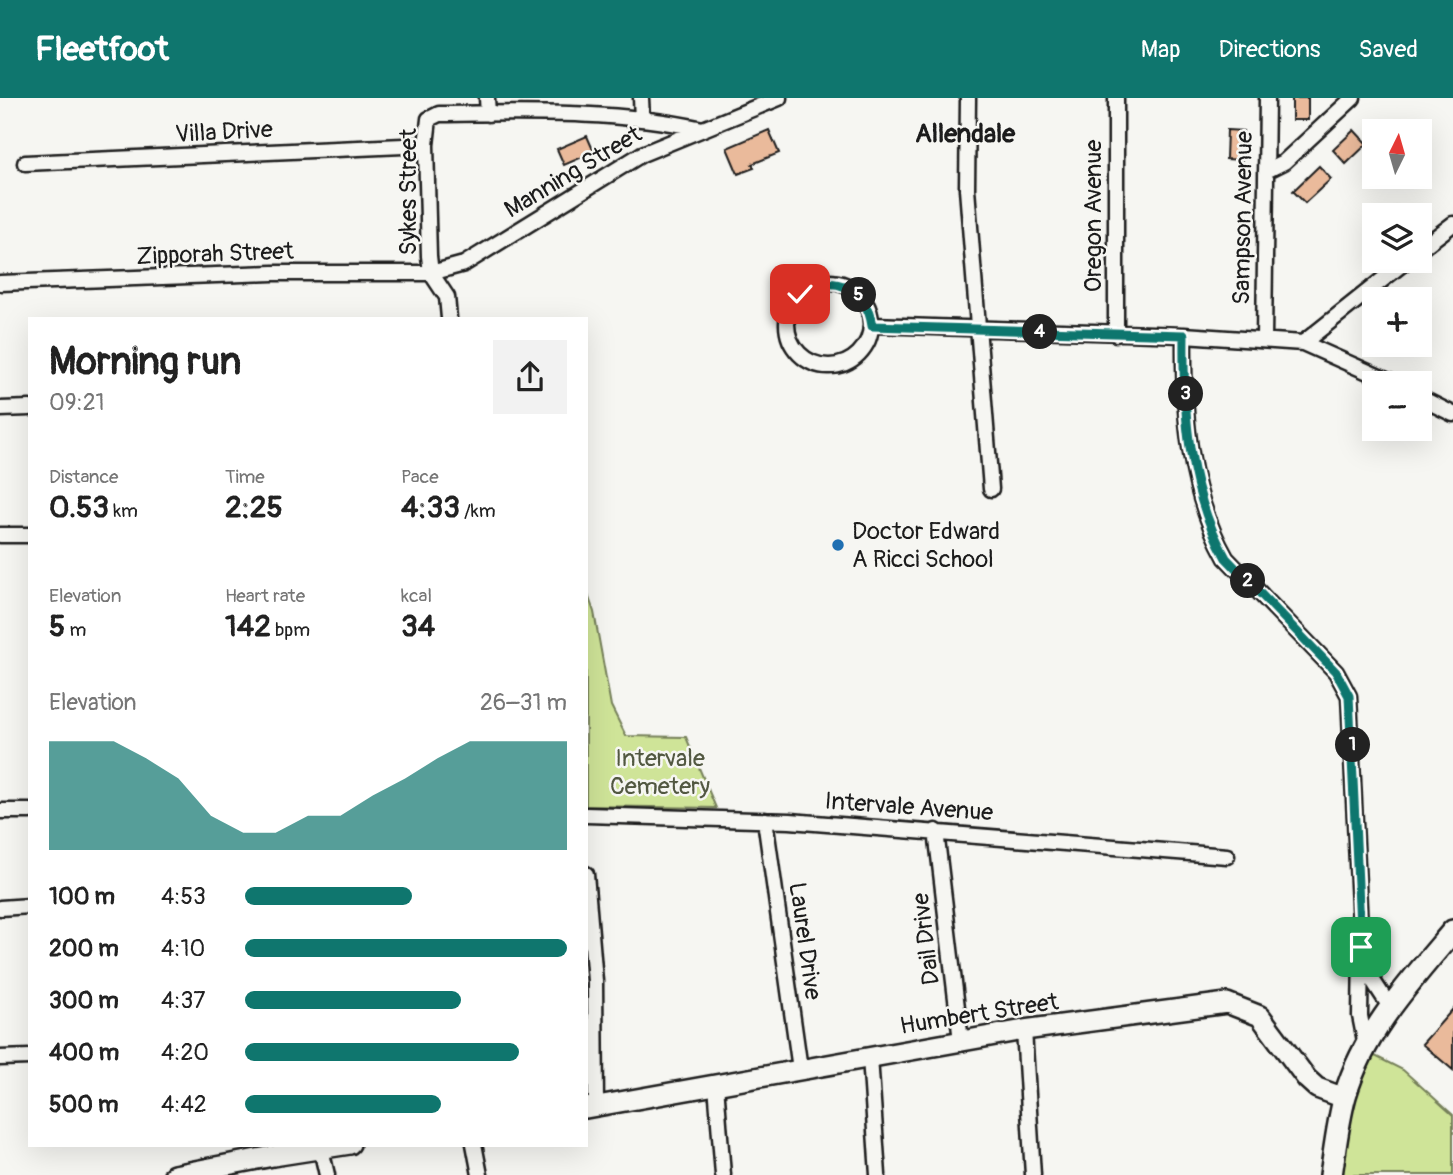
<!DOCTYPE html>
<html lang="en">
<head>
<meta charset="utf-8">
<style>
  body { margin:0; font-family:Pangolin,sans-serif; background:#f2f2f2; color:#222; height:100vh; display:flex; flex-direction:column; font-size:26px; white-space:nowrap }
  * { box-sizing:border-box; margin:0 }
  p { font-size:23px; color:#767676 }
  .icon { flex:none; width:38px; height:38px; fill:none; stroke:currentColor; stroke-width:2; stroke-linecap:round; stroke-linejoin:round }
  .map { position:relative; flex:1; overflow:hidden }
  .details { position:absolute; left:28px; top:219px; width:560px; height:830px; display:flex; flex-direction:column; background:#fff; border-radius:0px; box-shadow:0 7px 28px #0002 }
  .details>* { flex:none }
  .needle { width:46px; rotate:5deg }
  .controls { position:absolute; left:1362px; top:21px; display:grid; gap:14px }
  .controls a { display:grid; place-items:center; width:70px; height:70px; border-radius:0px; background:#fff; box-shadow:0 7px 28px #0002; font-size:35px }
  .pin { position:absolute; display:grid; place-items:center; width:60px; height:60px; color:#fff; margin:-30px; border-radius:14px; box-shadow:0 4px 10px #0006 }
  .km { position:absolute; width:35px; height:35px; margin:-18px; border-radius:50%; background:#222; color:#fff; font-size:19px; line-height:35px; text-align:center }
  .round { display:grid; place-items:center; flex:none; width:74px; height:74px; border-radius:0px; background:#f2f2f2 }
  .head { display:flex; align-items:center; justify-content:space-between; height:119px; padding:0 21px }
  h1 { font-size:38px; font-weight:700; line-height:52px }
  .figures { display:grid; grid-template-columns:repeat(3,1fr); gap:10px; height:119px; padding:7px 21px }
  .figures div { display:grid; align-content:center }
  .figures b { font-size:30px; font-weight:700 }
  .figures small { font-size:19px; font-weight:400 }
  .figures p { font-size:19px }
  .chart { height:196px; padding:14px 21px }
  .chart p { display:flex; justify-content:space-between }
  .chart svg { width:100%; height:126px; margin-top:7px; fill:#0f766e; opacity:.7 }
  ul { padding:0 21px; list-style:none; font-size:23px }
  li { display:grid; grid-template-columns:112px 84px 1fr; align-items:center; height:52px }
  li i { height:18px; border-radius:9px; background:#0f766e }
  header { display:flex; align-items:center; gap:42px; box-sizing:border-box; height:98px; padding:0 35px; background:#0f766e; color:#fff }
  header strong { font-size:33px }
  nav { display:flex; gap:38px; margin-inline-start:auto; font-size:24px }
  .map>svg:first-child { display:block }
  .green { fill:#cfe498; stroke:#76805a; stroke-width:2 }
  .building { fill:#eaba9b; stroke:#1c1c1c; stroke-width:2 }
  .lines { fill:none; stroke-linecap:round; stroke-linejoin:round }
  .minor-casing { stroke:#1c1c1c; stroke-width:19 }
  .tertiary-casing { stroke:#1c1c1c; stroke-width:24 }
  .secondary-casing { stroke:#1c1c1c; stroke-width:26 }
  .minor { stroke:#f6f6f2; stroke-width:14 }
  .tertiary { stroke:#f6f6f2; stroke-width:19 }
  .secondary { stroke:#f6f6f2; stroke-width:21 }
  .route-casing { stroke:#fff; stroke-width:14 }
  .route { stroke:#0f766e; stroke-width:9 }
  .poi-dot { fill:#1f6fb2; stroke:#f6f6f2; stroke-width:2.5 }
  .labels { text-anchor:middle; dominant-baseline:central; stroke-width:5; stroke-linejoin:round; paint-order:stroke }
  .street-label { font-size:24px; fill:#1c1c1c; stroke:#f6f6f2 }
  .poi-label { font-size:24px; fill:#1c1c1c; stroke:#f6f6f2; text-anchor:start }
  .park-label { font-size:24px; fill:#525841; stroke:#f6f6f2 }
  .neighbourhood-label { font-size:26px; font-weight:bold; fill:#1c1c1c; stroke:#f6f6f2 }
</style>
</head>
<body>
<header>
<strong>Fleetfoot</strong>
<nav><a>Map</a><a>Directions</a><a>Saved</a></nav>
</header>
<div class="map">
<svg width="1453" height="1077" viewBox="0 0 1453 1077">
  <rect width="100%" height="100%" fill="#f6f6f2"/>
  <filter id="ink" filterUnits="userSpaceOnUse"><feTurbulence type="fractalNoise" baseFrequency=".0143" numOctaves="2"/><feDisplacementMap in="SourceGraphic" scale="14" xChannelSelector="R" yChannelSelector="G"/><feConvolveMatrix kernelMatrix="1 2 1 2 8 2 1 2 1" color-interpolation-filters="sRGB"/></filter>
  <g filter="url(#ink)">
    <path class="green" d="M586,491L594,514L611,608L626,638L686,639L716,710L586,708Z
      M1369,955L1403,972L1453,1017V1077H1332Z"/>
    <path class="building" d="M1292,0H1308V22H1292Z
      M769,32L779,55L752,66L754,70L738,76L727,50Z
      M1227,32L1243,33L1242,62L1226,61Z
      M1354,32L1367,46L1346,66L1333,52Z
      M587,38L594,54L564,67L557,51Z
      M1319,68L1331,81L1305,105L1293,93Z
      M1453,911V972L1422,946Z"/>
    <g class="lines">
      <g class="minor-casing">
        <path id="minor" d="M487,0L488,16
          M641,0L642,21
          M968,0L967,91L991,391
          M25,65L426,47
          M1266,73L1284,64L1353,0
          M1419,152L1453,126
          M787 226a42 42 0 1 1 84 0a42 42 0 1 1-84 0Z
          M0,185L273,175H431L464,166L642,56L779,0
          M449,220L447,199L431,175L429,158L426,47L429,21L439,16C527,15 617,12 703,31
          M872,227L1184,237L1303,245L1406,163
          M1116,236V0
          M1184,237C1183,313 1188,393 1226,460L1336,574L1349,598L1361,850L1360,918L1366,948
          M1264,242L1267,0
          M1303,245L1393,285
          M1419,299L1453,316
          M0,311L30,310
          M0,437H30
          M0,713H30
          M586,717L790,723L1227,758
          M765,722L800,971
          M936,733L961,943
          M586,776L595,883L596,1008
          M0,810L30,808
          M1362,866L1390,909
          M1024,932L1033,1077
          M870,959L878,1077
          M0,960L30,959
          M716,986L723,1077
          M474,1046L480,1077
          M321,1051L327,1077"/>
      </g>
      <g class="tertiary-casing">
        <path id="tertiary" d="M586,1010L1024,932L1227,905L1260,918L1307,981L1317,990L1344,1000
          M174,1077L273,1058L350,1046"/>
      </g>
      <g class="secondary-casing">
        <path id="secondary" d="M1331,1077C1335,1051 1338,1023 1345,998C1364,933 1410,884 1453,833"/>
      </g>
      <use href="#minor" class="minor"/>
      <use href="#tertiary" class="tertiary"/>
      <use href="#secondary" class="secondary"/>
    </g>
  </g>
  <g class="lines" filter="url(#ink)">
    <g class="route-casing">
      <path id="route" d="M800,196C831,173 867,190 872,228L1184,237C1183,313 1188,393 1226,460L1336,574L1349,598L1361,849"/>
    </g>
    <use href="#route" class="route"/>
  </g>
  <circle class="poi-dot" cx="838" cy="447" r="7"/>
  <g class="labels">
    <g class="street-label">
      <text transform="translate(224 34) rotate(-3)">Villa Drive</text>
      <text transform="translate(573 74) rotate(-31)">Manning Street</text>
      <text transform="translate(408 94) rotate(-90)">Sykes Street</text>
      <text transform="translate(1093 118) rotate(-90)">Oregon Avenue</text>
      <text transform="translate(1243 120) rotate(-89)">Sampson Avenue</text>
      <text transform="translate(215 156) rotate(-2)">Zipporah Street</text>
      <text transform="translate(909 709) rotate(4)">Intervale Avenue</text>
      <text transform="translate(926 841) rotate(-97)">Dail Drive</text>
      <text transform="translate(805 843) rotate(82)">Laurel Drive</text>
      <text transform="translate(979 916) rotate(-9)">Humbert Street</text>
    </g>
    <g class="poi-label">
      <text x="852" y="433">Doctor Edward<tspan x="852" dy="28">A Ricci School</tspan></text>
    </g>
    <g class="park-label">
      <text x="660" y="660">Intervale<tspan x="660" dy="28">Cemetery</tspan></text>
    </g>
    <g class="neighbourhood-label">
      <text x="965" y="36">Allendale</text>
    </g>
  </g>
</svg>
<div class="controls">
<a><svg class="needle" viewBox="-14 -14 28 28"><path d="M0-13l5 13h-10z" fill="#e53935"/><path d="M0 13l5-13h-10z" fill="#767676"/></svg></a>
<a><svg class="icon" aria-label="layers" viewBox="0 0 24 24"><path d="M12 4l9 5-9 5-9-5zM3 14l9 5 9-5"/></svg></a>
<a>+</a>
<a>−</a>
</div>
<div class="pin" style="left:1361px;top:849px;background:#1e9e55"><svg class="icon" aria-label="arrive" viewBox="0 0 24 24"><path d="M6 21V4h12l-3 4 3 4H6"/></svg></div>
<div class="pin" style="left:800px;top:196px;background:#d93025"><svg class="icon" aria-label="check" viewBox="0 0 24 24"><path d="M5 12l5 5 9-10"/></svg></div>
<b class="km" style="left:1353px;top:647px">1</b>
<b class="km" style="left:1248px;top:483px">2</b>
<b class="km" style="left:1186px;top:296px">3</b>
<b class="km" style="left:1040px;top:234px">4</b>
<b class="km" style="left:859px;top:197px">5</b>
<section class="details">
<div class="head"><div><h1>Morning run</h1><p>09:21</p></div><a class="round"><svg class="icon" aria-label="share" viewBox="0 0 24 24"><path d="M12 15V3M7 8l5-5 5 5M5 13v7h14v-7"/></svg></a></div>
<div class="figures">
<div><p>Distance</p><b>0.53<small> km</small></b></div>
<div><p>Time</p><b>2:25</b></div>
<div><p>Pace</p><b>4:33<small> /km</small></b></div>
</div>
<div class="figures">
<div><p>Elevation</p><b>5<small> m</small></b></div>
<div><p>Heart rate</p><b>142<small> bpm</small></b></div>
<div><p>kcal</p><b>34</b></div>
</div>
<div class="chart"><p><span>Elevation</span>26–31 m</p>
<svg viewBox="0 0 160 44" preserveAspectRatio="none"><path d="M0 44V6L10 6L20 6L30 12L40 19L50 32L60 38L70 38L80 32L90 32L100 25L110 19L120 12L130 6L140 6L150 6L160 6V44z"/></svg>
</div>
<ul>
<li><b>100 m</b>4:53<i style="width:52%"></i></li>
<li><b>200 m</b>4:10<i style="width:100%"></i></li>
<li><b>300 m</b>4:37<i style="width:67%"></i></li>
<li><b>400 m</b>4:20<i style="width:85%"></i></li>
<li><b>500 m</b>4:42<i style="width:61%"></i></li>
</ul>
</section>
</div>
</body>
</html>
